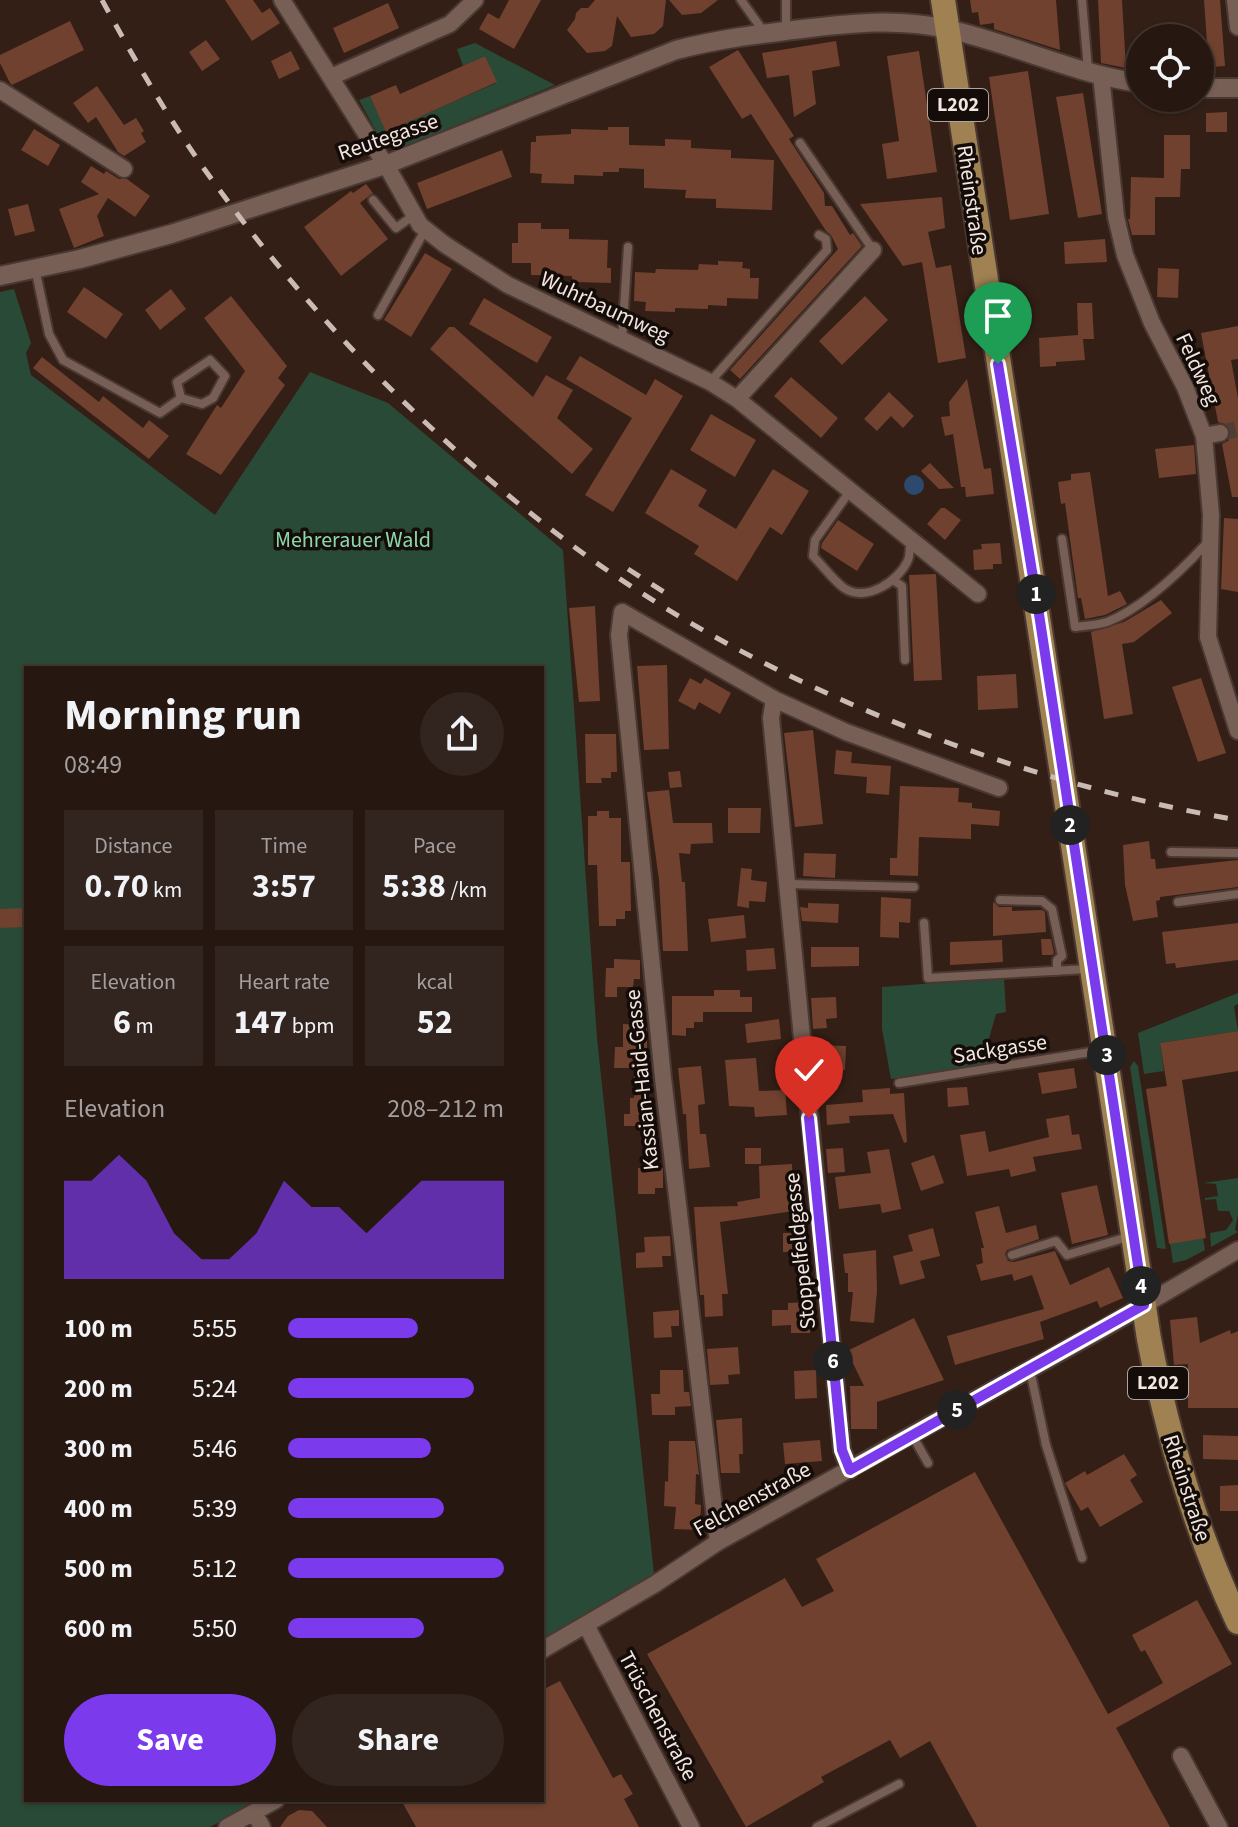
<!DOCTYPE html>
<html lang="en">
<head>
<meta charset="utf-8">
<style>
  body { margin:0; font-family:"Source Sans 3",sans-serif; background:#32241e; color:#f1f3f6; height:100vh; display:flex; flex-direction:column; font-size:30px; white-space:nowrap }
  * { box-sizing:border-box; margin:0 }
  p { font-size:26px; color:#a49f9f }
  .icon { flex:none; width:44px; height:44px; fill:none; stroke:currentColor; stroke-width:2; stroke-linecap:round; stroke-linejoin:round }
  .map { position:relative; flex:1; overflow:hidden }
  .sheet { position:absolute; left:24px; top:666px; width:520px; height:1136px; display:flex; flex-direction:column; background:#261710; border-radius:0px; box-shadow:0 2px 6px #0004,0 0 0 2px #423630 }
  .sheet>* { flex:none }
  .fabs { position:absolute; left:1126px; top:24px; display:grid; gap:16px }
  .fabs a { display:grid; place-items:center; width:88px; height:88px; border-radius:50%; background:#261710; box-shadow:0 2px 6px #0004,0 0 0 2px #423630; font-size:40px }
  .pin { position:absolute; display:grid; place-items:center; width:68px; height:68px; color:#fff; margin:-82px -34px; border-radius:50% 50% 50% 0; rotate:-45deg; box-shadow:0 0 8px #0007 }
  .pin .icon { rotate:45deg }
  .km { position:absolute; width:40px; height:40px; margin:-20px; border-radius:50%; background:#222; color:#fff; font-size:22px; line-height:40px; text-align:center }
  .round { display:grid; place-items:center; flex:none; width:84px; height:84px; border-radius:42px; background:#32241e }
  .summary { display:flex; align-items:center; justify-content:space-between; height:136px; padding:0 40px }
  h1 { font-size:44px; font-weight:700; line-height:60px }
  .stats { display:grid; grid-template-columns:repeat(3,1fr); gap:12px; height:136px; padding:8px 40px }
  .stats div { display:grid; align-content:center; border-radius:0px; background:#32241e; text-align:center }
  .stats b { font-size:34px; font-weight:700 }
  .stats small { font-size:22px; font-weight:400 }
  .stats p { font-size:22px }
  .chart { height:224px; padding:16px 40px }
  .chart p { display:flex; justify-content:space-between }
  .chart svg { width:100%; height:144px; margin-top:8px; fill:#7c3aed; opacity:.7 }
  .button { display:flex; gap:16px; margin-top:auto; padding:16px 40px }
  .button a { flex:1; height:92px; border-radius:48px; background:#7c3aed; color:#fff; font-size:32px; font-weight:700; line-height:92px; text-align:center }
  .button a+a { background:#32241e; color:#f1f3f6 }
  ul { padding:0 40px; list-style:none; font-size:26px }
  li { display:grid; grid-template-columns:128px 96px 1fr; align-items:center; height:60px }
  li i { height:20px; border-radius:10px; background:#7c3aed }
  .map>svg:first-child { display:block }
  .green { fill:#294a37 }
  .water { fill:#2d496d }
  .building { fill:#6f412e }
  .lines { fill:none; stroke-linecap:round; stroke-linejoin:round }
  .minor-tunnel { stroke:#503d34; stroke-width:16; stroke-dasharray:16 8; stroke-linecap:butt }
  .service-casing { stroke:#4a3933; stroke-width:12 }
  .minor-casing { stroke:#4a3933; stroke-width:20 }
  .tertiary-casing { stroke:#4a3933; stroke-width:22 }
  .primary-casing { stroke:#4a3933; stroke-width:28 }
  .service { stroke:#775f55; stroke-width:8 }
  .minor { stroke:#775f55; stroke-width:16 }
  .tertiary { stroke:#775f55; stroke-width:18 }
  .primary { stroke:#a08151; stroke-width:24 }
  .rail { stroke:#cabbb4; stroke-width:5; stroke-dasharray:14 14; stroke-linecap:butt }
  .route-casing { stroke:#fff; stroke-width:16 }
  .route { stroke:#7c3aed; stroke-width:10 }
  .labels { text-anchor:middle; dominant-baseline:central; stroke-width:7; stroke-linejoin:round; paint-order:stroke }
  .shield { fill:#140c08; stroke:#b0a49e; stroke-width:2 }
  .shield-label { font-size:20px; font-weight:bold; fill:#f3e5df }
  .street-label { font-size:22px; fill:#f3e5df; stroke:#140c08 }
  .park-label { font-size:22px; fill:#8ad7aa; stroke:#140c08 }
</style>
</head>
<body>
<div class="map">
<svg width="1238" height="1827" viewBox="0 0 1238 1827">
  <rect width="100%" height="100%" fill="#331f16"/>
  <path class="green" d="M475,43L555,85L398,149L381,140L359,100L370,96L387,131L496,83L485,56L463,66L457,49Z
    M14,289L31,343L26,353L31,375L215,515L310,372L388,403L563,550L597,1038L654,1574L542,1640V668H26V1800H260L210,1827H0V292Z
    M1004,978L1006,1012L996,1014L986,1049L988,1065L891,1079L882,1029V987Z
    M1238,993V1004L1234,1006L1238,1031L1160,1043L1164,1071L1144,1074L1138,1033Z
    M1134,1061L1138,1066L1166,1249L1157,1248L1130,1067Z
    M1238,1178V1214L1235,1230L1238,1232L1211,1247L1210,1233L1226,1230L1233,1220L1229,1211H1218L1216,1199L1205,1200V1198L1218,1196L1216,1184L1203,1183Z
    M1203,1238L1205,1250L1186,1260L1173,1263L1170,1243Z"/>
  <path class="water" d="M904 485a10 10 0 1 1 20 0a10 10 0 1 1-20 0Z"/>
  <path class="building" d="M225,0H253L262,13L270,8L280,23L252,41Z
    M509,0H541L514,49L479,29L488,13L499,19Z
    M595,0H666L663,26L654,34L631,37L617,16L612,46L605,51L587,53L567,30L575,19L576,13L581,8H588Z
    M669,0H718L701,13L682,15Z
    M970,0H1056L1060,50L994,29V23L980,25L978,12L972,13Z
    M1098,0H1122L1126,68L1101,63Z
    M1204,0H1220L1225,66L1200,68V44L1207,43Z
    M388,3L399,28L344,53L333,28Z
    M70,21L84,50L12,85L10,83L0,63V55Z
    M206,40L220,59L202,71L189,52Z
    M836,41L840,66L812,71L816,104L794,117L789,75L767,78L762,53Z
    M738,50L794,136L789,139L824,193L825,206H832L850,235L853,233L862,246L740,379L730,370L838,249L831,235L826,231L751,114L742,119L709,67Z
    M291,51L300,69L279,79L271,61Z
    M919,51L937,172L887,179L882,144L899,141L887,56Z
    M485,56L497,82L386,132L370,96L396,85L400,94Z
    M1028,71L1049,214L1010,220L989,77Z
    M97,86L124,125L136,118L144,131L141,133L146,142L124,156L118,152L96,117L88,123L73,103Z
    M1083,93L1102,214L1078,218L1056,97Z
    M1227,112V132H1206V113Z
    M608,127H629V145L665,146V139L691,140V148L731,150V158L774,160L772,210L716,208V199L685,198L686,190L644,188V169L619,168V172H603V176L574,175V184L541,183L542,174L530,173L531,142H536V136L571,134V129L608,130Z
    M34,129L60,145L48,166L21,150Z
    M1164,135H1190V169H1181L1180,197H1155V235H1132L1128,219H1130L1131,177L1164,178Z
    M502,150L512,177L427,209L417,183Z
    M91,166L104,174L106,171L119,179H127L150,196L135,217L108,198L97,216L104,236L74,248L59,209L99,194L81,182Z
    M366,184L373,193L360,203L388,239L341,276L304,227L351,191L353,193Z
    M942,197L945,228L928,232L936,268L951,265L966,358L938,363L922,262L903,266L860,204Z
    M28,204L35,231L15,236L8,209Z
    M518,223H541V229H569V239L608,240L607,268H611V283L572,282V276L531,275V263H512V243H518Z
    M1105,239L1107,262L1065,264L1064,242Z
    M425,253L452,269L411,337L384,320Z
    M718,261L743,262L742,268L750,269V278H759L758,299L727,298V306L708,305V309L675,308V312L645,311L646,302L634,301L635,272L655,273L656,269L698,270L699,264L718,265Z
    M1158,268L1179,269L1178,298L1157,297Z
    M84,287L123,314L106,339L67,312Z
    M171,289L186,309L160,330L145,310Z
    M231,296L287,366L278,378L285,385L221,475L186,454L217,405L221,408L245,371L204,318Z
    M865,296L888,320L842,365L819,341Z
    M484,298L552,337L537,363L469,324Z
    M1077,303H1092L1094,339H1083L1085,360L1056,362V366L1040,367L1039,338L1078,335Z
    M1238,326V359L1231,360L1238,398V497H1232L1222,444L1228,441L1231,432L1228,425L1218,422L1201,333Z
    M449,327H454L533,397L546,375L573,390L557,418L593,449L572,474L430,349Z
    M580,356L646,395L655,379L683,396L613,512L585,495L632,418L566,379Z
    M42,357L99,402L103,396L143,428L149,420L169,436L149,459L33,368Z
    M791,377L838,418L821,438L774,396Z
    M967,379L984,469L991,468L994,494L966,497L965,487H961L953,434L945,436L941,417L950,416L949,402Z
    M889,392L914,416L903,428L891,416L877,431L864,419Z
    M711,414L756,440L735,477L690,450Z
    M1194,445L1196,474L1159,478L1155,449Z
    M930,463L954,488L939,489L921,471Z
    M671,469L707,490L698,506L736,529L773,469L809,491L782,535L770,527L737,581L694,554L699,546L645,513Z
    M1090,472L1108,596L1120,591L1127,604L1105,615L1085,619L1081,598H1078L1065,503L1061,504L1058,482L1071,480V474Z
    M941,508H945L961,520L945,540L927,524Z
    M1224,518L1238,519V592L1221,589Z
    M838,520L874,544L857,571L821,548L822,543Z
    M1000,543L1002,564H993V569L974,570L973,550L982,549L981,544Z
    M936,574L942,680L914,681L909,575Z
    M1161,600L1172,613L1134,642L1122,644L1133,714L1104,719L1091,632L1124,622Z
    M595,606L600,701L579,702L569,608Z
    M667,665L669,749L644,750L637,666Z
    M1016,674L1018,708L978,710L977,676Z
    M690,678L701,684L705,678L731,693L720,714L699,702L695,710L678,701Z
    M1201,678L1226,753L1198,762L1172,687Z
    M813,730L823,824L795,827L784,733Z
    M585,734H616L617,772H611V778H601L602,783H586Z
    M836,750L852,752L851,763L891,766L889,795L866,793L867,777L834,774Z
    M680,771L682,787L670,788L668,772Z
    M900,786L959,788L958,802L972,803V808L1000,811L999,826L971,824V839L919,837L918,876L890,875V858H897Z
    M669,790L673,823H712L713,843L691,844L690,854L679,853L682,882H685L688,951H663L659,880L647,792Z
    M728,808H761L760,833H728Z
    M597,811H609V818H621V862H630L631,911H625V919H616V926H599L597,865H588V816H597Z
    M1149,841L1151,859H1155L1156,869L1238,860V887L1160,897V900L1156,901L1158,917L1133,921L1125,885L1123,845Z
    M804,853L836,854L835,878L803,876Z
    M741,868L752,869L751,880L767,882L765,902L749,901V908L737,906Z
    M881,897L911,899L910,923L899,922V938L880,937Z
    M993,902L999,907H1012V911L1042,910L1045,912L1046,932L993,936Z
    M808,903L839,904L838,923L802,921L800,907L808,908Z
    M26,908V927L0,928V909Z
    M744,915L746,938L711,942L708,919Z
    M1238,923V960L1176,968L1175,963L1166,964L1162,932Z
    M1041,939H1051L1054,953L1052,955H1042Z
    M1002,940L1003,962L950,965V942Z
    M811,947H859V966L811,967Z
    M774,948L776,969L747,971L746,950Z
    M614,959L640,960V979H634L633,987H617V997H605L606,968H614Z
    M714,990H740V997H752V1012H703V1022H694V1028H686V1036L672,1035V996H714Z
    M836,997L837,1018L826,1019L827,1028L813,1029L811,998Z
    M779,1019L781,1039L747,1043L745,1024Z
    M623,1024L647,1025V1098L654,1099V1120H646V1126H624V1114H630V1098H634V1068H614L615,1047H623Z
    M1238,1031V1071L1182,1080L1206,1238L1169,1244L1146,1089L1167,1086L1160,1043Z
    M817,1045L846,1046L845,1070L816,1069Z
    M756,1058L759,1091L785,1090L787,1115L755,1117L754,1107L729,1106L725,1060Z
    M701,1066L705,1104L698,1105L700,1134H706L710,1167L689,1169L686,1114H683L678,1068Z
    M1074,1068L1077,1088L1042,1094L1038,1073Z
    M967,1087L969,1105L948,1107L947,1088Z
    M890,1088V1094L904,1093L907,1142L904,1143L893,1114L849,1116L850,1123L827,1125L826,1105L863,1102L862,1090Z
    M1069,1115L1072,1135L1079,1134L1082,1149L1033,1157L1036,1171L1011,1177L1009,1169L967,1176L960,1135L985,1131L989,1152L1049,1137L1046,1119Z
    M745,1148H761V1164H745Z
    M843,1148L845,1172L828,1173L826,1149Z
    M889,1149L901,1209L882,1213L880,1204L839,1209L835,1177L871,1173L867,1152Z
    M934,1155L944,1183L921,1191L911,1163Z
    M792,1164L793,1192H797L800,1210L720,1222L728,1294H722L723,1316L705,1317L704,1295H700L694,1207L738,1206L737,1202L760,1198L759,1166Z
    M638,1168H663V1188H655V1194H638Z
    M1097,1185L1108,1235L1072,1244L1061,1193Z
    M999,1206L1006,1233L1036,1225L1039,1239L1007,1250L1005,1254L1008,1261L1014,1262L1055,1251L1070,1285L1109,1267L1123,1298L1100,1308L1097,1301L1040,1322L1044,1339L955,1365L947,1336L1044,1309L1032,1275L1014,1281L1012,1274L981,1281L976,1265L983,1263L981,1248H984L975,1212Z
    M933,1228L940,1256L920,1261L925,1278L900,1285L893,1256L913,1251L908,1235Z
    M783,1233H801V1252H783Z
    M670,1236L671,1256H662L663,1267L636,1268V1253L645,1252L644,1237Z
    M876,1250L877,1291L874,1323L850,1321L853,1292H848V1273H845L843,1254Z
    M810,1302V1333H791V1325L772,1326V1310H788V1303Z
    M679,1310V1326H671L672,1337L654,1338L653,1312Z
    M1197,1317L1200,1343L1230,1330L1231,1334L1238,1331V1408H1188V1364L1174,1365L1170,1320Z
    M914,1318L944,1380L877,1402V1429H851L850,1386H864L847,1351Z
    M738,1347L740,1374L728,1375L729,1384L710,1385L707,1349Z
    M660,1370H683L684,1392H689L691,1406L675,1407V1415H652L651,1394H660Z
    M816,1370L817,1398L795,1399L794,1371Z
    M742,1418L743,1454H739L740,1473H721L716,1420Z
    M1203,1435L1238,1436V1460L1203,1459Z
    M820,1440L822,1461L785,1464L783,1443Z
    M669,1441H695L699,1475L696,1474L695,1504L701,1505L700,1530L674,1529L676,1507L664,1506L665,1481L668,1482Z
    M1124,1454L1137,1475L1130,1480L1143,1502L1100,1527L1088,1507L1081,1511L1065,1483L1085,1471L1087,1475Z
    M975,1472L1108,1714L1163,1683L1145,1650L1141,1652L1132,1635L1197,1600L1232,1664L1116,1728L1170,1827H977L930,1741L900,1758L890,1740L821,1777L824,1782L746,1827L647,1654L785,1578L802,1607L834,1591L816,1559Z
    M1238,1485V1511H1220V1486Z
    M560,1681L613,1778L621,1774L633,1794L624,1799L639,1827H416L401,1800H542V1690Z
    M299,1810L312,1811L327,1827H280L288,1816Z"/>
  <g class="lines">
    <path class="minor-tunnel" d="M1220,433L1238,429"/>
    <g class="service-casing">
      <path id="service" d="M741,0L764,32
        M1082,0L1088,70
        M786,30V0
        M800,143L873,250
        M373,200L396,228L414,215
        M35,268L49,334L63,360L160,413L181,398L202,404L213,398L225,376L210,360L177,382L181,398
        M378,315L425,230
        M622,339L628,247
        M710,382L827,250L826,239L819,235
        M850,491L815,540L813,556C823,566 833,580 844,588C866,603 899,581 908,560C910,555 910,548 910,541
        M1062,539L1075,627C1085,626 1097,625 1107,622C1143,608 1181,571 1207,543
        M893,580L902,586L905,660
        M1171,852L1238,853
        M788,884L914,887
        M1000,900L1042,901L1052,909L1062,956L1057,960V971
        M1178,902L1238,894
        M924,923L928,978L1088,969
        M899,1083L1103,1050
        M1012,1255L1056,1241L1067,1255L1131,1236
        M1030,1370L1046,1445L1082,1558
        M912,1435L928,1463
        M817,1827L899,1784"/>
    </g>
    <g class="minor-casing">
      <path id="minor" d="M282,0L390,172L420,225L444,244L508,285L710,382L737,399L978,594
        M1235,0L1238,27
        M1101,75L1116,217L1125,255L1152,323L1185,387L1204,436L1211,515L1208,637L1238,731
        M331,77L450,24L475,0
        M0,90L124,169
        M737,399L873,250
        M1204,436L1220,433
        M774,699L771,718L842,1450L850,1470
        M718,1542L663,1078L619,635L622,612L774,699L846,732L999,788
        M586,1625L691,1827
        M542,1650L655,1584L718,1542L1108,1326L1238,1250
        M1181,1756L1219,1827
        M254,1812L262,1827
        M227,1827L276,1800"/>
    </g>
    <g class="tertiary-casing">
      <path id="tertiary" d="M1200,88H1238
        M0,276L80,259L171,234L385,165L676,50C718,39 759,34 802,29C851,23 898,18 947,29C1012,43 1074,74 1140,83"/>
    </g>
    <g class="primary-casing">
      <path id="primary" d="M943,0L1149,1339C1168,1438 1196,1532 1238,1622"/>
    </g>
    <use href="#service" class="service"/>
    <use href="#minor" class="minor"/>
    <use href="#tertiary" class="tertiary"/>
    <use href="#primary" class="primary"/>
    <path class="rail" d="M102,0C138,66 176,132 221,192C314,319 427,434 552,530C741,677 1002,780 1238,820
      M628,569L675,599"/>
  </g>
  <g class="lines">
    <g class="route-casing">
      <path id="route" d="M809,1118L842,1450L850,1470L1144,1305L1039,614L998,364"/>
    </g>
    <use href="#route" class="route"/>
  </g>
  <g class="labels">
    <g class="shield">
      <rect x="928" y="89" width="60" height="32" rx="6"/>
      <rect x="1128" y="1367" width="60" height="32" rx="6"/>
    </g>
    <g class="shield-label">
      <text x="958" y="105">L202</text>
      <text x="1158" y="1383">L202</text>
    </g>
    <g class="street-label">
      <text transform="translate(388 137) rotate(-19)">Reutegasse</text>
      <text transform="translate(972 200) rotate(82)">Rheinstraße</text>
      <text transform="translate(605 307) rotate(25)">Wuhrbaumweg</text>
      <text transform="translate(1198 369) rotate(65)">Feldweg</text>
      <text transform="translate(1000 1049) rotate(-9)">Sackgasse</text>
      <text transform="translate(642 1080) rotate(-96)">Kassian-Haid-Gasse</text>
      <text transform="translate(800 1251) rotate(-96)">Stoppelfeldgasse</text>
      <text transform="translate(1187 1488) rotate(72)">Rheinstraße</text>
      <text transform="translate(752 1499) rotate(-29)">Felchenstraße</text>
      <text transform="translate(658 1716) rotate(62)">Trüschenstraße</text>
    </g>
    <g class="park-label">
      <text x="353" y="540">Mehrerauer Wald</text>
    </g>
  </g>
</svg>
<div class="fabs">
<a><svg class="icon" aria-label="locate" viewBox="0 0 24 24"><circle cx="12" cy="12" r="6"/><path d="M12 2v4M12 18v4M2 12h4M18 12h4"/></svg></a>
</div>
<div class="pin" style="left:998px;top:364px;background:#1e9e55"><svg class="icon" aria-label="arrive" viewBox="0 0 24 24"><path d="M6 21V4h12l-3 4 3 4H6"/></svg></div>
<div class="pin" style="left:809px;top:1118px;background:#d93025"><svg class="icon" aria-label="check" viewBox="0 0 24 24"><path d="M5 12l5 5 9-10"/></svg></div>
<b class="km" style="left:1036px;top:594px">1</b>
<b class="km" style="left:1070px;top:825px">2</b>
<b class="km" style="left:1107px;top:1055px">3</b>
<b class="km" style="left:1141px;top:1286px">4</b>
<b class="km" style="left:957px;top:1410px">5</b>
<b class="km" style="left:833px;top:1361px">6</b>
<section class="sheet">
<div class="summary"><div><h1>Morning run</h1><p>08:49</p></div><a class="round"><svg class="icon" aria-label="share" viewBox="0 0 24 24"><path d="M12 15V3M7 8l5-5 5 5M5 13v7h14v-7"/></svg></a></div>
<div class="stats">
<div><p>Distance</p><b>0.70<small> km</small></b></div>
<div><p>Time</p><b>3:57</b></div>
<div><p>Pace</p><b>5:38<small> /km</small></b></div>
</div>
<div class="stats">
<div><p>Elevation</p><b>6<small> m</small></b></div>
<div><p>Heart rate</p><b>147<small> bpm</small></b></div>
<div><p>kcal</p><b>52</b></div>
</div>
<div class="chart"><p><span>Elevation</span>208–212 m</p>
<svg viewBox="0 0 160 44" preserveAspectRatio="none"><path d="M0 44V14L10 14L20 6L30 14L40 30L50 38L60 38L70 30L80 14L90 22L100 22L110 30L120 22L130 14L140 14L150 14L160 14V44z"/></svg>
</div>
<ul>
<li><b>100 m</b>5:55<i style="width:60%"></i></li>
<li><b>200 m</b>5:24<i style="width:86%"></i></li>
<li><b>300 m</b>5:46<i style="width:66%"></i></li>
<li><b>400 m</b>5:39<i style="width:72%"></i></li>
<li><b>500 m</b>5:12<i style="width:100%"></i></li>
<li><b>600 m</b>5:50<i style="width:63%"></i></li>
</ul>
<div class="button"><a>Save</a><a>Share</a></div>
</section>
</div>
</body>
</html>
